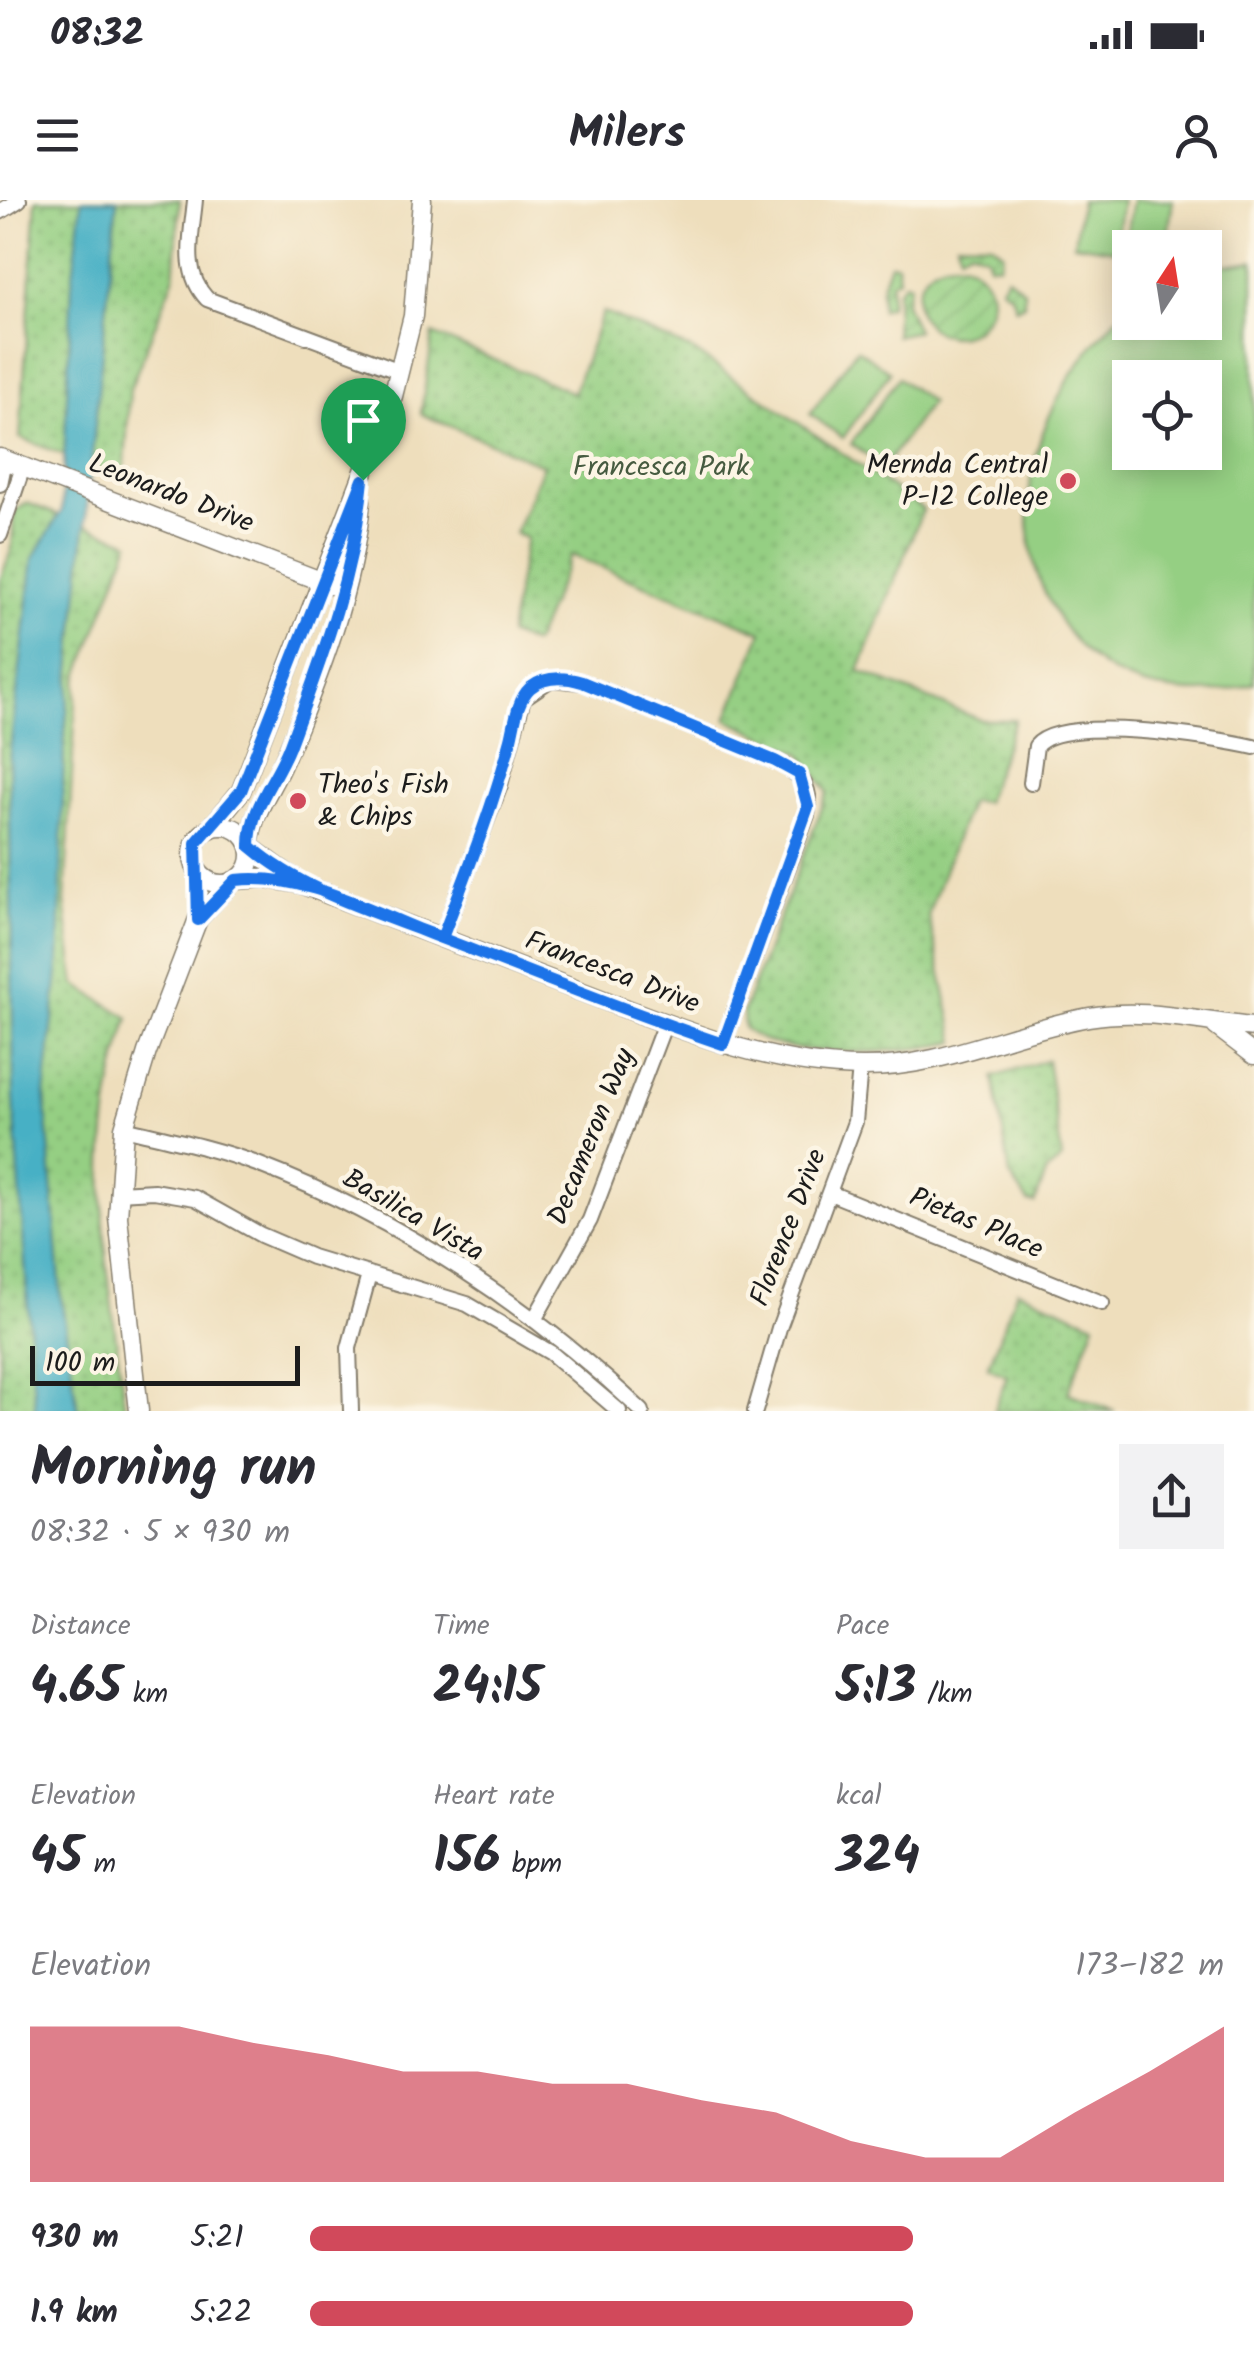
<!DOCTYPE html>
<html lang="en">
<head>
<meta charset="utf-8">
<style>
  body { margin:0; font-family:Kalam,sans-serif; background:#f2f2f3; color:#2b2b33; height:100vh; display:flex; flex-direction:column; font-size:38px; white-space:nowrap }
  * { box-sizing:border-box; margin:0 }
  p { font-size:32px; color:#7c7c81 }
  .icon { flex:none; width:55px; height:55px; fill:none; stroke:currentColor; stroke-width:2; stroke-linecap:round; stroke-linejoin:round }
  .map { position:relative; height:1211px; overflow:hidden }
  .sheet { display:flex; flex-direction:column; background:#fff; flex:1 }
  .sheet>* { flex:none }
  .needle { width:65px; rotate:12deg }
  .tools { position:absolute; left:1112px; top:30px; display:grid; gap:20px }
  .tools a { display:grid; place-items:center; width:110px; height:110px; border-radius:0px; background:#fff; box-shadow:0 5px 25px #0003; font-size:50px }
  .scale { position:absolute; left:30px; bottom:25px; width:270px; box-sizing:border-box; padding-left:10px; border:5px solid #1c1c1c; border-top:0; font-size:28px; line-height:35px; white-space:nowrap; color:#1c1c1c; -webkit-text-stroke:8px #fcf5e5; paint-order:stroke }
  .pin { position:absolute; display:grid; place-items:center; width:85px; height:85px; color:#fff; margin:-102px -42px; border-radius:50% 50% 50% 0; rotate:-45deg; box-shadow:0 0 10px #0007 }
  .pin .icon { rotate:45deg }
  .round { display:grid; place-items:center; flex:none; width:105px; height:105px; border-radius:0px; background:#f2f2f3 }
  .summary { display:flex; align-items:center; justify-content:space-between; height:170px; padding:0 30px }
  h1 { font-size:55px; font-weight:800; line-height:75px }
  .stats { display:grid; grid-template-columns:repeat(3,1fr); gap:15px; height:170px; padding:10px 30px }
  .stats div { display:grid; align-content:center }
  .stats b { font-size:50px; font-weight:800 }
  .stats small { font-size:28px; font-weight:400 }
  .stats p { font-size:28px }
  .chart { height:280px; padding:20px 30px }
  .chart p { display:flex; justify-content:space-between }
  .chart svg { width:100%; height:180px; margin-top:10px; fill:#d1495b; opacity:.7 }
  ul { padding:0 30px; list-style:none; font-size:32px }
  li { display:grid; grid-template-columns:160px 120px 1fr; align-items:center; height:75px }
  li i { height:25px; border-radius:12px; background:#d1495b }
  .status { display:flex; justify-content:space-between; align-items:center; height:70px; padding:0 50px; background:#fff; direction:ltr }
  .status svg { height:28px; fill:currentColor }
  header { display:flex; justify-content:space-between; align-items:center; height:130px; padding:0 30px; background:#fff; font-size:45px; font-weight:800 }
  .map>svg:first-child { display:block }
  .park { fill:url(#park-dots); stroke:#587650; stroke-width:2.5 }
  .garden { fill:url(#garden-furrows); stroke:#587650; stroke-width:2.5 }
  .pitch { fill:#95cf83; stroke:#587650; stroke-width:2.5; fill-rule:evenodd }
  .water { fill:#47b0c5; stroke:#326670; stroke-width:2.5 }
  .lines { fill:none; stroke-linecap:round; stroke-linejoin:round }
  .minor-casing { stroke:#857d6c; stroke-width:18 }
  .tertiary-casing { stroke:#857d6c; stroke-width:21 }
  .minor { stroke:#fff; stroke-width:14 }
  .tertiary { stroke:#fff; stroke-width:18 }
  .route-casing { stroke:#fff; stroke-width:20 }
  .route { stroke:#1a73e8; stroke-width:12 }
  .poi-dot { fill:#d1495b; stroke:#fcf5e5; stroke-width:4 }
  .labels { text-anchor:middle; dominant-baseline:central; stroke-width:9; stroke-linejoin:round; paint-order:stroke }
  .poi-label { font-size:28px; fill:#1c1c1c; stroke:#fcf5e5; text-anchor:end }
  .park-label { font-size:28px; fill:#465b40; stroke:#fcf5e5 }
  .street-label { font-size:28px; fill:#1c1c1c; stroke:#fcf5e5 }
</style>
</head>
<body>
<div class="status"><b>08:32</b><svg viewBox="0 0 49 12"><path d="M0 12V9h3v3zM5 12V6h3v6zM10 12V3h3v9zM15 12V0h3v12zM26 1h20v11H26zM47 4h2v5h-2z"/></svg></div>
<header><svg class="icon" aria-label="menu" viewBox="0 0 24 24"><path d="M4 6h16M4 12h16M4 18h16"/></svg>Milers<svg class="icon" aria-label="person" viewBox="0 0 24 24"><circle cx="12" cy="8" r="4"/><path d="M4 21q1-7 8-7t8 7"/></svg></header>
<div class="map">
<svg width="1254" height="1211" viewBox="0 0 1254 1211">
  <defs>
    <pattern id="park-dots" width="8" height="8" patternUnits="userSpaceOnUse" patternTransform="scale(2.5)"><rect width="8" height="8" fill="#95cf83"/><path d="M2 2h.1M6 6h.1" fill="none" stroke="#80b171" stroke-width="1.8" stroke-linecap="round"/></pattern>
    <pattern id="garden-furrows" width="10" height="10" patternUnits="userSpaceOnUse" patternTransform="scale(2.5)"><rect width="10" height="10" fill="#95cf83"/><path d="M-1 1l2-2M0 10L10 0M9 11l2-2" fill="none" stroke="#80b171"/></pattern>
  </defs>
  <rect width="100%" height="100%" fill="#fcf5e5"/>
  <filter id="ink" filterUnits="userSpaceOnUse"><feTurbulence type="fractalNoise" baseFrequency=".01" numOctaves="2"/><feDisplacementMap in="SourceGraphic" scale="20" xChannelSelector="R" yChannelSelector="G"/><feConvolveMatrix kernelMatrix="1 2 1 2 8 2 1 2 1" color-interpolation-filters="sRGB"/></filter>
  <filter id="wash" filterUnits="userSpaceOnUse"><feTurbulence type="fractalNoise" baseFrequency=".0048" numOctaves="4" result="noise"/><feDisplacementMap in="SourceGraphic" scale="40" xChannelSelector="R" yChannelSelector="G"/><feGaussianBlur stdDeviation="2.25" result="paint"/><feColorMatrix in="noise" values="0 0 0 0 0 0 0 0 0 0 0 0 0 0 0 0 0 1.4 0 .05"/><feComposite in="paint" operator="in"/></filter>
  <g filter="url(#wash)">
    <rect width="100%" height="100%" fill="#eedebc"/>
    <path class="park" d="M36,0H180L174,78L130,189L124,278L20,238Z
      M603,112L694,151L923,309L859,471L981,520H1015L985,602L970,601L928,714L956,842C910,853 779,862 744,828L743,812L828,592L802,554L727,519L762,432L571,355L534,444L509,435L526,338L515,333L543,265L421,214L433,134L573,193Z
      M27,303L130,342L77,481L65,701L75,784L129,818C82,958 109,1069 125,1211H0V380L12,348L14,312Z
      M1047,860L1062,959L1047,971L1035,1003L1028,1002L1010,976L994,877Z
      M1017,1090L1095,1123L1068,1193L1115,1211H994L1007,1175L988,1167Z"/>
    <path class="garden" d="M957,42L991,43L1003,53L999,65L988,64L987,56L969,49L960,55Z
      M917 99a37 37 0 1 1 74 0a37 37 0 1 1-74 0Z
      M890,63L897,64L899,78L891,82L890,105L881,110V88Z
      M1007,76L1024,90V104L1016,108L1011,95L1001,87Z
      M905,82L910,84L905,103L917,131L895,136L897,91Z"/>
    <path class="pitch" d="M1081,0H1122L1115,50L1074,44Z
      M1132,0H1173L1166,47L1124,51Z
      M1254,61V483C1222,495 1190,494 1157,488C1114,480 1083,457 1060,421C993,317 1040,192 1122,113L1130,107V122H1205V68ZM1130,178H1205V252H1130Z
      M857,149L890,172L843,238L810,214Z
      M898,178L931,202L884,267L851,244Z"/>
    <path class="water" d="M82,0H117L64,542L59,764L45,894L61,1097L78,1211H35L14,901L9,559L33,359L62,310L72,83Z"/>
  </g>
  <g filter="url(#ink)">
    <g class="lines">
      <g class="minor-casing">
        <path id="minor" d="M195,0C192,35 181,71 207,99L400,171
          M0,12L19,0
          M0,284L5,260
          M0,335L23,267
          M1031,583L1036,546C1062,513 1214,538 1254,547
          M442,738L500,585L523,498L551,479L582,482L775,561C800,572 813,586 807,615L723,844
          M124,928C169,939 215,948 257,964C398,1018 533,1108 642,1211
          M118,993L154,991L195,998L261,1035L312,1057L467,1104L551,1153L619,1211
          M830,993L1102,1103
          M534,1120L590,1020L665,823
          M351,1211L349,1148L369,1075
          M755,1211L779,1128L855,922L860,867"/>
      </g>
      <g class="tertiary-casing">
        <path id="tertiary" d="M0,258L331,385
          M193 655a29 29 0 1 1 58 0a29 29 0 1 1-58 0Z
          M210,629L241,591L393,196L413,116L422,0
          M249,644C255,606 270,593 284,560C319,477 353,390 361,301
          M250,647L297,681
          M236,680L264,678L301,684C393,720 485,755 577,790C668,824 762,866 861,867C943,868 1010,831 1089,817C1146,807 1197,822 1254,827
          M1216,826L1254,855
          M139,1211L118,1017L124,928L147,852L198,719L233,681"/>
      </g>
      <use href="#minor" class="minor"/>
      <use href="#tertiary" class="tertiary"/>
    </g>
  </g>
  <g class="lines" filter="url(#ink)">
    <g class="route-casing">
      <path id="route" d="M363,280L241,591L196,643L198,720L236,680C305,672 374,713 438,737C533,773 627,812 723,844L808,607L799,574L775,561L582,482C565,477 545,476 530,488C517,500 515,523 511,539C493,607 467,672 442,738C375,712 305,693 250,646C250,607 275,582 289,547C322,458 354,375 363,280"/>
    </g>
    <use href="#route" class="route"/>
  </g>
  <g class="poi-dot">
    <circle cx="1068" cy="281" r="10"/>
    <circle cx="298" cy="601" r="10"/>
  </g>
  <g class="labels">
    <g class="poi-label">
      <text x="1048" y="265">Mernda Central<tspan x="1048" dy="32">P-12 College</tspan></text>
      <text x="318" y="585" text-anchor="start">Theo's Fish<tspan x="318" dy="32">&amp; Chips</tspan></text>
    </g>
    <g class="park-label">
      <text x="661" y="267">Francesca Park</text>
    </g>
    <g class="street-label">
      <text transform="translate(171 294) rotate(21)">Leonardo Drive</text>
      <text transform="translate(612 773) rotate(21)">Francesca Drive</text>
      <text transform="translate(592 937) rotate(-68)">Decameron Way</text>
      <text transform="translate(413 1016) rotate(30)">Basilica Vista</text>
      <text transform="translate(976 1024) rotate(23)">Pietas Place</text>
      <text transform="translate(789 1028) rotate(-69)">Florence Drive</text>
    </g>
  </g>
</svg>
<div class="tools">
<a><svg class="needle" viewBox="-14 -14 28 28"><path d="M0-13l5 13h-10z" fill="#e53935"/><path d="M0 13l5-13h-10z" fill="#7c7c81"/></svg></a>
<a><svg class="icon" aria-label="locate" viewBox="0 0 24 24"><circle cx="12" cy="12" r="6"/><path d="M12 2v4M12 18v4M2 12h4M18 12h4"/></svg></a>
</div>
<div class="scale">100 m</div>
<div class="pin" style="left:363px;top:280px;background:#1e9e55"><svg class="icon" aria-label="arrive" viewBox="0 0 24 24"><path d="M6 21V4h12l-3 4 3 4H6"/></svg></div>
</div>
<section class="sheet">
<div class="summary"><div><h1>Morning run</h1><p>08:32 · 5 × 930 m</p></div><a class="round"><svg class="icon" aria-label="share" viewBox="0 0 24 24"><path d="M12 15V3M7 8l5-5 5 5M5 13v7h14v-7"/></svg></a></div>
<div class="stats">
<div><p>Distance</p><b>4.65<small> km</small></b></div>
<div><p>Time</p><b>24:15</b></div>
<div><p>Pace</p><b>5:13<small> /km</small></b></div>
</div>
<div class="stats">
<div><p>Elevation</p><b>45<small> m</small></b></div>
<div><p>Heart rate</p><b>156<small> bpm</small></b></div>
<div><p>kcal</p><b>324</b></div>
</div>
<div class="chart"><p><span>Elevation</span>173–182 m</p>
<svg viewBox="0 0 160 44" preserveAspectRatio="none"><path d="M0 44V6L10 6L20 6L30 10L40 13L50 17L60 17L70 20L80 20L90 24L100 27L110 34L120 38L130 38L140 27L150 17L160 6V44z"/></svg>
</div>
<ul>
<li><b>930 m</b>5:21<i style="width:66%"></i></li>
<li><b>1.9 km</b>5:22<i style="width:66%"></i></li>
</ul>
</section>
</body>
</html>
